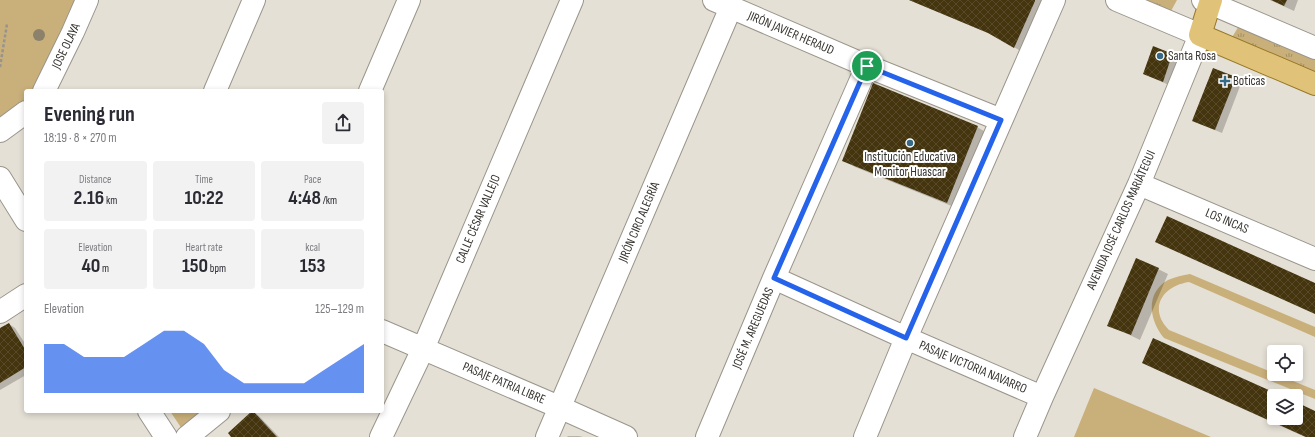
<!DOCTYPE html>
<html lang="en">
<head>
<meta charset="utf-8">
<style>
  body { margin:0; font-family:"Sofia Sans Condensed",sans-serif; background:#f2f2f3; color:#2b2b33; height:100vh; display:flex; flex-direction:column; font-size:15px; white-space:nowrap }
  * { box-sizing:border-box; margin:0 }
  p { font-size:13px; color:#7c7c81 }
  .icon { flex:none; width:22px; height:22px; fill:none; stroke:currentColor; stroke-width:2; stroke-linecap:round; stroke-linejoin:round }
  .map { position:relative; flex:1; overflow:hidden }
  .side { position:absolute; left:24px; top:89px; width:360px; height:324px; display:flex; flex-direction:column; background:#fff; border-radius:4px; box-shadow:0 2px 6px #0003 }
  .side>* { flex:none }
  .buttons { position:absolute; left:1267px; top:345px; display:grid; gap:8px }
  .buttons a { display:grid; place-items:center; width:36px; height:36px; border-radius:4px; background:#fff; box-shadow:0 2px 6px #0003; font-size:20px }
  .pin { position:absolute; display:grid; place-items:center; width:34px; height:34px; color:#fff; margin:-17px; border:2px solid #fff; border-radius:50%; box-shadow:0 1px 4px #0007 }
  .round { display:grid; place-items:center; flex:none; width:42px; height:42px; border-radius:4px; background:#f2f2f3 }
  .head { display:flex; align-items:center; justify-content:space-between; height:68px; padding:0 20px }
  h1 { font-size:22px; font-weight:700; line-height:30px }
  .figures { display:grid; grid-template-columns:repeat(3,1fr); gap:6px; height:68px; padding:4px 20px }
  .figures div { display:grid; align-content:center; border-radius:4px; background:#f2f2f3; text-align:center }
  .figures b { font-size:20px; font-weight:700 }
  .figures small { font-size:11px; font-weight:400 }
  .figures p { font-size:11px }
  .chart { height:112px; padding:8px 20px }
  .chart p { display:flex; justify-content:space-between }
  .chart svg { width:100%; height:72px; margin-top:4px; fill:#2563eb; opacity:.7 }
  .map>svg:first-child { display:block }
  .grass { fill:url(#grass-tufts) }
  .park { fill:#c9af7a }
  .shadow { fill:#0003 }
  .building { fill:url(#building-cross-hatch) }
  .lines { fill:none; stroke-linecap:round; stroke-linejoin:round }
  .minor-casing { stroke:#9a958b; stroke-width:24 }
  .major-casing { stroke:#977725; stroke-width:24 }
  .path { stroke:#98948c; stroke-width:2.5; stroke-dasharray:3 2; stroke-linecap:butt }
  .minor { stroke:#fff; stroke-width:22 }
  .major { stroke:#e0c379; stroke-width:22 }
  .tree { fill:#8c826c }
  .route-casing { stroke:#fff; stroke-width:8 }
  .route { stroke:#2563eb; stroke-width:5 }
  .poi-dot { fill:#366a86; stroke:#fff; stroke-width:1.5 }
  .labels { text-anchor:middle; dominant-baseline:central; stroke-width:4; stroke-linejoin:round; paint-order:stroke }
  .street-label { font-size:13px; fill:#363430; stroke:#fff }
  .poi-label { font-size:13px; fill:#363430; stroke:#fff; text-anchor:start }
</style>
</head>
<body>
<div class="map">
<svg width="1315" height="437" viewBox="0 0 1315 437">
  <defs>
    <pattern id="grass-tufts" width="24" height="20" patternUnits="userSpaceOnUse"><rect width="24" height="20" fill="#c9af7a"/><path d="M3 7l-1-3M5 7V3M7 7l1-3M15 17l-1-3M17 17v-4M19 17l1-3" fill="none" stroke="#a48f64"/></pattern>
    <pattern id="building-cross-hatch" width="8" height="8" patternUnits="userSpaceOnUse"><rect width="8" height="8" fill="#45350e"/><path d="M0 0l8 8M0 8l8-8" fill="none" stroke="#584a29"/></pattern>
  </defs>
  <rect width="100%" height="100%" fill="#e5e0d5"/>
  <path class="grass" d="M1145,0H1177L1171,11Z
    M1240,24L1315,57V76L1231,39Z"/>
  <path class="park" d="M0,0H76L35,91H26V110L0,126Z
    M1190,274L1315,327V337L1189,282C1162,286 1148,309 1169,330L1315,390V399L1164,338C1149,320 1145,293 1168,280C1175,277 1183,275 1190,274Z
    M1094,388L1211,437H1074Z
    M170,411H205L182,429Z"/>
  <path class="shadow" d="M909,0H1044L1024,53L995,36Z
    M1270,0H1298L1294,11Z
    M1168,53L1175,57L1177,62L1169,85L1144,74Z
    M1236,78L1242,81L1222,133L1200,124Z
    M977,127L989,134L959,209L855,167L843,160Z
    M1158,269L1168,274L1140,340L1109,325Z
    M9,324L15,328L26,345V375L0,390V329Z
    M1144,363L1280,396H1274V418H1296V403L1315,412V437H1305L1153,368Z
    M253,412L259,416L279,437H233Z
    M568,436H579L583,437H567Z"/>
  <path class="building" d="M909,0H1035V1L1014,48L988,33Z
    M1271,0H1287L1284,6Z
    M1153,46L1168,52L1171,58L1163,82L1143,74Z
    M1213,68L1236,77L1215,130L1192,121Z
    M873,83L978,126L947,203L842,161Z
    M1167,216L1315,283V314L1155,242Z
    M1136,258L1159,268L1131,335L1107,326Z
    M9,323L26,351V367L0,383V328Z
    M1153,338L1282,396H1274V418H1296V402L1315,411V437H1306L1142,363Z
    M252,411H253L277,437H231L228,433Z"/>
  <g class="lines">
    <g class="minor-casing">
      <path id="minor" d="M714,0L867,66L1001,120
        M1203,0L1315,48
        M44,91L73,32L87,0
        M215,91L254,0
        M370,91L409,0
        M0,131L26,112
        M0,178L26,220
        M1139,184L1315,259
        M774,278L906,338L1042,397
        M0,312L26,295
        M382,331L559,407L626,437
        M149,411L166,437
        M187,437L219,411
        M381,437L423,349L572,0
        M547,437L731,7
        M707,437L774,278L867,66
        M865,437L906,338L1054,0
        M1025,437L1042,397L1139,184L1200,35L1117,0"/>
    </g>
    <g class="major-casing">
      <path id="major" d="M1211,0L1200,35L1315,84"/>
    </g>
    <path class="path" d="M0,67L7,24"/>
    <use href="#minor" class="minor"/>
    <use href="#major" class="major"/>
  </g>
  <circle class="tree" cx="39" cy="35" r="6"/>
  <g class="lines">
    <g class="route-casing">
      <path id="route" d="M867,66L1001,120L906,338L774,278Z"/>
    </g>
    <use href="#route" class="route"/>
  </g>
  <g class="poi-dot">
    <circle cx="1160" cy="56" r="4"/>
    <path d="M1223 75h4v4h4v4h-4v4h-4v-4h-4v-4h4z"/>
    <circle cx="910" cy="143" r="4"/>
  </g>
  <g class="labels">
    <g class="street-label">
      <text transform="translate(791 33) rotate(23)">JIRÓN JAVIER HERAUD</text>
      <text transform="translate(66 46) rotate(-64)">JOSE OLAYA</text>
      <text transform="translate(478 219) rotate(-67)">CALLE CÉSAR VALLEJO</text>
      <text transform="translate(1121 220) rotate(-66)">AVENIDA JOSÉ CARLOS MARIÁTEGUI</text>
      <text transform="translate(1227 221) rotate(23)">LOS INCAS</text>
      <text transform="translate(639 222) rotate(-67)">JIRÓN CIRO ALEGRÍA</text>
      <text transform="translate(753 328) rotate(-67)">JOSÉ M. AREGUEDAS</text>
      <text transform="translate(973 367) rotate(23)">PASAJE VICTORIA NAVARRO</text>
      <text transform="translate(504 383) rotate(23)">PASAJE PATRIA LIBRE</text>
    </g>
    <g class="poi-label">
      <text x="1168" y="56">Santa Rosa</text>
      <text x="1233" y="81">Boticas</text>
      <text x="910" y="157" text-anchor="middle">Institución Educativa<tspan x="910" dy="15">Monitor Huascar</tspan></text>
    </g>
  </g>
</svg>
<div class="buttons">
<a><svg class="icon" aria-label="locate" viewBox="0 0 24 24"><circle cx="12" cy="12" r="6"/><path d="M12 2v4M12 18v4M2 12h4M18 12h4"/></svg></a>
<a><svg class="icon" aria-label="layers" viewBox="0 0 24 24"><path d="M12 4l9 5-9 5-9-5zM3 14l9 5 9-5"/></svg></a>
</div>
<div class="pin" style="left:867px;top:66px;background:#1e9e55"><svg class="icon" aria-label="arrive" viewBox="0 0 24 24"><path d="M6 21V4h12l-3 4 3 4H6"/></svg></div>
<section class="side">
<div class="head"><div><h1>Evening run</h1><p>18:19 · 8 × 270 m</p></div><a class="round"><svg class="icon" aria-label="share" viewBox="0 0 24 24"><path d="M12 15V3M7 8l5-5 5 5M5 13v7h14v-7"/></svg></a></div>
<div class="figures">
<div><p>Distance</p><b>2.16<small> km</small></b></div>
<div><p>Time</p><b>10:22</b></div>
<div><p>Pace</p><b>4:48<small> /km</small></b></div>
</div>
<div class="figures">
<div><p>Elevation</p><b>40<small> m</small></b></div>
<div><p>Heart rate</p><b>150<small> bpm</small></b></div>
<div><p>kcal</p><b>153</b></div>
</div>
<div class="chart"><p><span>Elevation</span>125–129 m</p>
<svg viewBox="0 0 160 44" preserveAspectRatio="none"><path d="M0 44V14L10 14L20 22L30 22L40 22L50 14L60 6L70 6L80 14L90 30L100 38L110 38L120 38L130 38L140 30L150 22L160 14V44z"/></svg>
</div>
</section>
</div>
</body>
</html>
